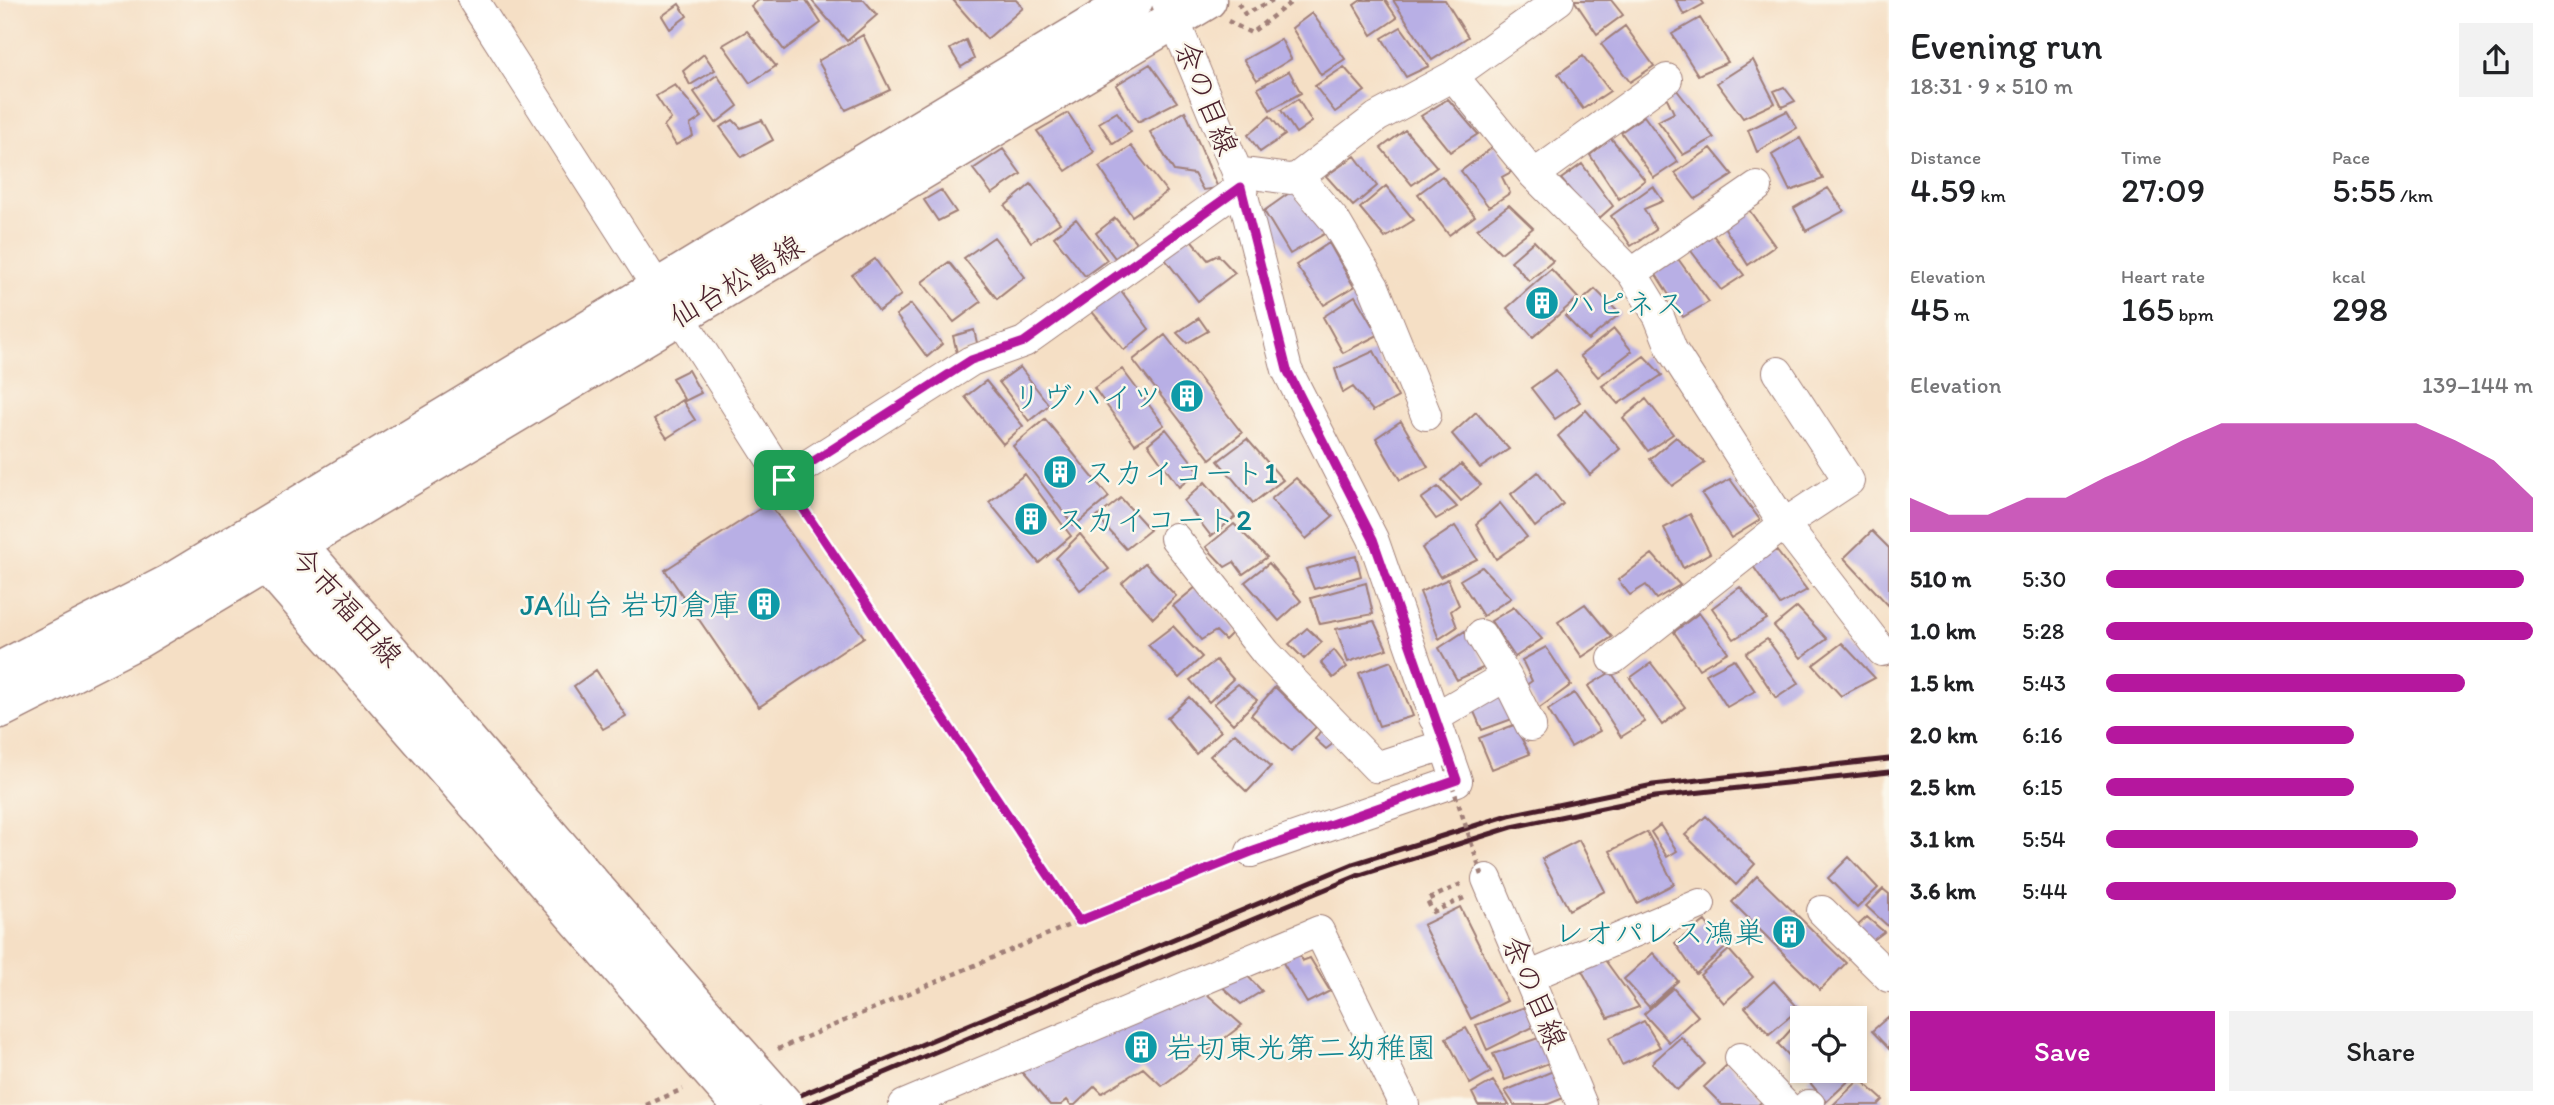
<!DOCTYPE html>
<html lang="en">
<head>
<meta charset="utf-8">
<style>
  body { margin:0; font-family:Itim,"Klee One",sans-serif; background:#f2f2f2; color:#202124; height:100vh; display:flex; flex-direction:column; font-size:26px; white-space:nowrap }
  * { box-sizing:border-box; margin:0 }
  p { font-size:23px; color:#757577 }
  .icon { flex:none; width:38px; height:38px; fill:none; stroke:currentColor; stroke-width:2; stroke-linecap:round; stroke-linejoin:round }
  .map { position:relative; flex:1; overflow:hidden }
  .side { display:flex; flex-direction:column; background:#fff; width:665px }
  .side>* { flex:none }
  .buttons { position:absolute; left:1790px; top:1006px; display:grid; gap:14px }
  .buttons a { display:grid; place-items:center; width:77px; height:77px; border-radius:0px; background:#fff; box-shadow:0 4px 10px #0003; font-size:35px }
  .pin { position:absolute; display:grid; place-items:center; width:60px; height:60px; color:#fff; margin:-30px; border-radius:14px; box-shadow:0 4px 10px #0006 }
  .round { display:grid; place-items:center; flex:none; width:74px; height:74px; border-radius:0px; background:#f2f2f2 }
  .overview { display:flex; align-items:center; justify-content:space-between; height:119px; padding:0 21px }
  h1 { font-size:38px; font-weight:600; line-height:52px }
  .stats { display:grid; grid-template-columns:repeat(3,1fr); gap:10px; height:119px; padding:7px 21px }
  .stats div { display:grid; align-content:center }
  .stats b { font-size:35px; font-weight:600 }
  .stats small { font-size:19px; font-weight:400 }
  .stats p { font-size:19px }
  .chart { height:196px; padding:14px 21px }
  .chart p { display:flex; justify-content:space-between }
  .chart svg { width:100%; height:126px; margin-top:7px; fill:#b5179e; opacity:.7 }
  .action { display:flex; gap:14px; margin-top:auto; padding:14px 21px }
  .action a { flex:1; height:80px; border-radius:0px; background:#b5179e; color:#fff; font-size:28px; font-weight:600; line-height:80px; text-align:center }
  .action a+a { background:#f2f2f2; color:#202124 }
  ul { padding:0 21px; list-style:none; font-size:23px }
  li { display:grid; grid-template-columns:112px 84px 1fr; align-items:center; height:52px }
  li i { height:18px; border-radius:9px; background:#b5179e }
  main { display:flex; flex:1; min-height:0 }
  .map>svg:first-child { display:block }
  .building { fill:#b8afe5 }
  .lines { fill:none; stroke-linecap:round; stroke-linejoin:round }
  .minor-casing { stroke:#a07f78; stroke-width:32 }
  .secondary-casing { stroke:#a07f78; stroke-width:41 }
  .primary-casing { stroke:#a07f78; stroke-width:41 }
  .path { stroke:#a07f78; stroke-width:4.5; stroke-dasharray:5 5; stroke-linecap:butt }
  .minor { stroke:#fff; stroke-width:30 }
  .secondary { stroke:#fff; stroke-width:38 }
  .primary { stroke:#fff; stroke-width:38 }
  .rail { stroke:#4a1f2b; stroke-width:5 }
  .secondary-bridge-casing { stroke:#a07f78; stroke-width:41; stroke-linecap:butt }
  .path-bridge { stroke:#a07f78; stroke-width:4.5; stroke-dasharray:5 5; stroke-linecap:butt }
  .secondary-bridge { stroke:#fff; stroke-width:38 }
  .route-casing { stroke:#fff; stroke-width:14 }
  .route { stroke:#b5179e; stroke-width:9 }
  .labels { text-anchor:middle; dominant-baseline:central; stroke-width:5; stroke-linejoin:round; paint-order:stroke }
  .street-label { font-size:30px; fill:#4a1f2b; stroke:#fbf7ec }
  .culture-label { font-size:30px; fill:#0d838f; stroke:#fbf7ec; text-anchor:start }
</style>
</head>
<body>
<main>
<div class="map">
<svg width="1889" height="1105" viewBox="0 0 1889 1105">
  <rect width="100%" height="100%" fill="#fbf7ec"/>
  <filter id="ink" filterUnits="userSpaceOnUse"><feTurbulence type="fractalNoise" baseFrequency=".0143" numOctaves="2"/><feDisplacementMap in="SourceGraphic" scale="14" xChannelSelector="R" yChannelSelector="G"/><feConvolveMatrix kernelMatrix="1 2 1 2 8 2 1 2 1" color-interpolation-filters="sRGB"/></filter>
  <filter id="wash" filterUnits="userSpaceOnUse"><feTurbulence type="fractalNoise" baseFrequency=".00686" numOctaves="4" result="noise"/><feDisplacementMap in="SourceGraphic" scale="28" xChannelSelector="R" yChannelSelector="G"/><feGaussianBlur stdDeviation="1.57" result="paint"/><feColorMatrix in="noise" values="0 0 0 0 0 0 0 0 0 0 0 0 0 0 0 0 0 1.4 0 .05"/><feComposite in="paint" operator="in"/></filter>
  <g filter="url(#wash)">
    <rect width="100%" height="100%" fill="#f5dfc5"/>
    <g id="blocks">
      <path class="building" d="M759,0H806L821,23L784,50L751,6Z
        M811,0H864L877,15L847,41Z
        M953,0H1016L1023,8L987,39Z
        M1361,0H1385L1397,18L1372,35L1354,5Z
        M1393,0H1445L1468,37L1432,60Z
        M1574,0H1611L1623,15L1597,34Z
        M1676,0H1701L1704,4L1684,15Z
        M679,4L687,16L670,29L662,16Z
        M1312,13L1345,59L1321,75L1292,28Z
        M1700,18L1728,62L1698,75L1672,34Z
        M1625,26L1654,66L1630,82L1601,44Z
        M1401,27L1429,66L1406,77L1382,38Z
        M747,31L776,66L750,83L723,45Z
        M863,35L890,90L846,110L818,61Z
        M1281,39L1291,59L1257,80L1244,60Z
        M966,40L974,59L961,67L950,49Z
        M704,54L715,70L690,85L683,71Z
        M1583,56L1610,91L1583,109L1558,74Z
        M1753,60L1775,103L1743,118L1717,83Z
        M1150,64L1177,102L1138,122L1116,85Z
        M1344,67L1365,91L1335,112L1315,86Z
        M1289,71L1301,93L1270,110L1258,88Z
        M717,75L738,106L716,123L694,92Z
        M675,85L702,117L690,125L693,136L676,145L664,126L671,119L656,96Z
        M1784,87L1795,101L1782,107L1774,91Z
        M1676,89L1714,138L1683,155L1658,121L1674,113L1665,94Z
        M1298,99L1312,122L1296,133L1281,110Z
        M1448,99L1478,134L1450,152L1421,116Z
        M1185,111L1218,188L1203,190L1194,174L1174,171L1150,132Z
        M1787,111L1797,128L1757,152L1748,130Z
        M1117,112L1131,132L1113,144L1099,123Z
        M1068,113L1094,152L1066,171L1037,131Z
        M1270,116L1285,135L1260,152L1248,135Z
        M1644,116L1678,162L1654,178L1621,132Z
        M733,120L741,128L762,120L773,140L742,157L720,127Z
        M1405,130L1437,167L1412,185L1381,148Z
        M1611,138L1645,180L1619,199L1590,155Z
        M1800,138L1823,179L1790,191L1772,155Z
        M1496,145L1511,172L1502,177L1510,193L1489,207L1461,171Z
        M1131,146L1167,192L1132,216L1099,167Z
        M1711,148L1733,175L1695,199L1675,173Z
        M1003,149L1021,174L992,194L973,169Z
        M1355,156L1377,186L1353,206L1326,176Z
        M1582,164L1613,206L1596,221L1561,179Z
        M1442,176L1475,216L1449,235L1418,194Z
        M1031,184L1060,223L1031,242L1005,206Z
        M1386,186L1414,220L1385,238L1360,208Z
        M1653,186L1663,201L1644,209L1656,230L1631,246L1611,216Z
        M1828,188L1844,211L1806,231L1794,208Z
        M941,190L956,212L938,221L924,200Z
        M1292,191L1326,233L1290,254L1264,211Z
        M1744,203L1775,246L1748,265L1721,222Z
        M1509,205L1533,228L1501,253L1477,229Z
        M1115,218L1136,242L1115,258L1096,233Z
        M1076,219L1107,260L1085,276L1054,237Z
        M1709,230L1744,275L1721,290L1688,247Z
        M1187,235L1208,260L1218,255L1235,273L1198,301L1161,254Z
        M994,237L1025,277L997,299L964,258Z
        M1534,241L1553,261L1529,281L1511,261Z
        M1329,243L1354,287L1324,305L1296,265Z
        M1676,256L1709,302L1683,317L1655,273Z
        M875,259L901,295L879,311L852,275Z
        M949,262L981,302L954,322L922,282Z
        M1551,269L1578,298L1533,337L1507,308Z
        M1117,285L1149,329L1124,350L1088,307Z
        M1595,289L1620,314L1588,340L1565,316Z
        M1355,296L1378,335L1343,353L1323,317Z
        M911,304L942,344L927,357L896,315Z
        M1199,318L1208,331L1187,343L1177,333Z
        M1614,329L1632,351L1598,377L1580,356Z
        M974,330L978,347L957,353L953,336Z
        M1165,335L1242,433L1210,459L1133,360Z
        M1374,351L1398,397L1373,411L1353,387L1343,393L1335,369Z
        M1644,356L1662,375L1618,404L1602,386Z
        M1020,367L1049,405L1029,421L999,382Z
        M1122,369L1164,425L1135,444L1094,388Z
        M688,370L701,393L685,401L672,378Z
        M1556,370L1580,402L1555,419L1531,388Z
        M986,381L1023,426L1003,444L965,397Z
        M1646,399L1673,434L1648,451L1623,418Z
        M682,400L695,420L667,438L654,419Z
        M1586,410L1620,449L1590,475L1558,436Z
        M1476,412L1509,449L1480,468L1452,434Z
        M1045,419L1109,497L1074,526L1013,446Z
        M1401,421L1428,467L1400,480L1376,438Z
        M1166,429L1199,471L1179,487L1148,444Z
        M1676,437L1705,463L1672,486L1650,459Z
        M1247,439L1283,480L1253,503L1218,461Z
        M1461,464L1481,485L1461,501L1442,480Z
        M1538,472L1563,504L1535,527L1511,494Z
        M1025,474L1071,536L1039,563L989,502Z
        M1296,478L1333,516L1306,539L1271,499Z
        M1730,479L1760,520L1731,538L1702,494Z
        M1205,482L1235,517L1211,536L1184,501Z
        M1438,487L1457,507L1436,519L1421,499Z
        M1121,498L1150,530L1126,549L1097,517Z
        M769,503L864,637L759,707L665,570Z
        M1500,503L1527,537L1496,559L1476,524Z
        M1690,514L1710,553L1683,568L1664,528Z
        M1234,524L1267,557L1243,574L1234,562L1225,567L1206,547Z
        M1455,526L1477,559L1440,577L1422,548Z
        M1872,531L1889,548V606L1844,558Z
        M1080,534L1109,569L1080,590L1056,558Z
        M1776,550L1807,590L1780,605L1753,566Z
        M1652,554L1680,585L1656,599L1646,585L1630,595L1618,580Z
        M1356,556L1361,576L1314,589L1306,569Z
        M1145,563L1176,596L1153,618L1122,583Z
        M1269,563L1301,601L1279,621L1245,582Z
        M1482,567L1511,598L1483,616L1460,580Z
        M1448,579L1459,605L1451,611L1457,627L1439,639L1420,592Z
        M1366,583L1373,614L1320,624L1311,598Z
        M1196,587L1235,630L1225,640L1216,631L1201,640L1173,606Z
        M1740,587L1767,619L1734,639L1712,608Z
        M1585,604L1612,637L1582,657L1558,622Z
        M1514,607L1542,639L1515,657L1491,621Z
        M1797,607L1827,639L1801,658L1774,626Z
        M1699,613L1728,652L1699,669L1674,632Z
        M1374,621L1387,649L1348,662L1336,629Z
        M1173,626L1202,657L1179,678L1148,645Z
        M1307,628L1322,642L1304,659L1289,644Z
        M1465,631L1487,666L1457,680L1439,648Z
        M1767,639L1799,683L1776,698L1746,653Z
        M1842,643L1875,678L1841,696L1813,665Z
        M1546,647L1571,685L1538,709L1525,686L1532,681L1522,660Z
        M1334,650L1347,667L1333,678L1321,663Z
        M1734,659L1755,691L1727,707L1706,674Z
        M1216,660L1233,679L1209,702L1190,680Z
        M1391,661L1413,716L1379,726L1359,673Z
        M1651,663L1685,707L1662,725L1630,678Z
        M596,670L626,716L603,729L574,686Z
        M1611,672L1645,722L1621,737L1588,686Z
        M1238,684L1257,700L1233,724L1214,704Z
        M1275,687L1316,727L1291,751L1251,715Z
        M1498,690L1515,718L1482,730L1471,705Z
        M1574,693L1600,731L1571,747L1548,710Z
        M1189,697L1221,731L1196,754L1167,718Z
        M1514,725L1530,754L1492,769L1479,738Z
        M1321,730L1334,743L1326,749L1315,739Z
        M1235,733L1271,766L1247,792L1210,756Z
        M1706,816L1755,864L1736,885L1685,835Z
        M1660,825L1677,851L1667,857L1651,832Z
        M1647,832L1674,884L1637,903L1610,851Z
        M1579,840L1605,891L1569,910L1542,859Z
        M1849,857L1878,888L1857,908L1828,878Z
        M1757,876L1846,963L1820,990L1732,902Z
        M1883,889L1889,894V927L1866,906Z
        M1460,907L1507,1001L1471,1019L1423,925Z
        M1867,917L1884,932L1868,944L1854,929Z
        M1705,921L1725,948L1696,974L1675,943Z
        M1298,950L1302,961L1310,958L1330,991L1307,1003L1282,961Z
        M1729,950L1753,977L1724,1003L1700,975Z
        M1653,953L1678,981L1649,1007L1624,979Z
        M1602,956L1639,1007L1608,1018L1582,971Z
        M1238,966L1262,991L1241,1004L1217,982Z
        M1774,981L1799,1009L1769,1034L1745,1007Z
        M1200,988L1242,1025L1162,1086L1143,1068L1102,1093L1095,1086L1075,1105H1071L1067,1100L1061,1105H1050L1019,1069Z
        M1673,988L1698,1016L1669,1042L1644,1014Z
        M1525,1007L1533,1027L1487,1050L1476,1025Z
        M1889,1016V1049L1872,1031Z
        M1802,1017V1069L1778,1044Z
        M1644,1021L1660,1047L1622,1065L1609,1038Z
        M1466,1028L1491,1072L1470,1084L1446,1038Z
        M1541,1037L1549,1063L1505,1080L1493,1054Z
        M1681,1037L1705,1064L1677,1090L1652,1063Z
        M1728,1064L1764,1100L1758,1105H1722L1704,1087Z
        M1553,1071L1566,1097L1546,1105H1514L1505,1091Z
        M1815,1071H1853L1856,1074L1826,1102L1807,1079Z
        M1860,1079L1883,1100L1878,1105H1833Z
        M1493,1081L1509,1105H1478L1472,1093Z"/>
    </g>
  </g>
  <g filter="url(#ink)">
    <use href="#blocks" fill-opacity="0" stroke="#a07f78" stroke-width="2"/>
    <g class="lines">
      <g class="minor-casing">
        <path id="minor" d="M473,0L657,287
          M1166,0L1237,172L1287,370L1373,539L1457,781L1251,852
          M1453,76L1534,175L1632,273L1659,317L1672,350L1784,524L1882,651
          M1237,172L1290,179L1298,177L1377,117L1453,76L1559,0
          M1534,175L1667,79
          M1298,177L1335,221L1374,287L1426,415
          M1632,273L1757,187
          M679,315L784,480L971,361L1024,342L1241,187
          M1175,538L1266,653L1376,767L1444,745
          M1481,635L1506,676L1531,726
          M1613,659L1784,524L1849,481L1778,372
          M1434,718L1506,676
          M1487,879L1582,1105
          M1822,911L1889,977
          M1528,977L1700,904
          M1740,1058L1785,1105
          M904,1105L1319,931L1404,1105
          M1808,1105H1810"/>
      </g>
      <g class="secondary-casing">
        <path id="secondary" d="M262,529L266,562L687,1044
          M267,530L297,544L714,1026"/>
      </g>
      <g class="primary-casing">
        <path id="primary" d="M0,671L169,584L1134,0
          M0,709L138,639L1207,0"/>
      </g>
      <path class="path" d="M1238,3L1245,14L1273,0
        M1228,21L1251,33L1294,0
        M1461,884L1427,900L1433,912L1464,898
        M1079,921L1228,861
        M778,1049L1079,921L798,501
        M646,1105L683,1089"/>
      <use href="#minor" class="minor"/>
      <use href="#secondary" class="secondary"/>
      <use href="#primary" class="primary"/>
      <path class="rail" d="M777,1105L1353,864L1509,815L1653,785L1889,759
        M808,1105L1357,876L1512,827L1655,797L1889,772"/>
      <g class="secondary-bridge-casing">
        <path id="secondary-bridge" d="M714,1026L784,1105
          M687,1044L741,1105"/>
      </g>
      <path class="path-bridge" d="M1446,766L1482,875"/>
      <use href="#secondary-bridge" class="secondary-bridge"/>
    </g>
  </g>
  <g class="lines" filter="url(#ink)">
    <g class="route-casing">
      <path id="route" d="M1241,187L1287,370L1373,539L1457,780L1251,852L1079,921L784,480L971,360L1024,342Z"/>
    </g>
    <use href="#route" class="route"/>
  </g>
  <defs>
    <g id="building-disc" transform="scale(1.75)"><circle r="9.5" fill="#0f9aa8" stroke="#fbf7ec"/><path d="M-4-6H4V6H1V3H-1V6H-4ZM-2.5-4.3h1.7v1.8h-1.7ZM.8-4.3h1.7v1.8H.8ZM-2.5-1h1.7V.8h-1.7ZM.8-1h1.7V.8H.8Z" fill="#fff"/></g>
  </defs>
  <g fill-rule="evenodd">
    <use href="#building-disc" x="1542" y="303"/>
    <use href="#building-disc" x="1187" y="396"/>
    <use href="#building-disc" x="1060" y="472"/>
    <use href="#building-disc" x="1031" y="519"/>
    <use href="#building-disc" x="764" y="604"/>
    <use href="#building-disc" x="1789" y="932"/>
    <use href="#building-disc" x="1141" y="1047"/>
  </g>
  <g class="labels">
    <g class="street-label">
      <text transform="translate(1207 98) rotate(68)">余の目線</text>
      <text transform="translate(736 281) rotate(-31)">仙台松島線</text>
      <text transform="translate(347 606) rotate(48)">今市福田線</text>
      <text transform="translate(1535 992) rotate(67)">余の目線</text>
    </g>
    <g class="culture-label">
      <text x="1566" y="303">ハピネス</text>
      <text x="1162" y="396" text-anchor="end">リヴハイツ</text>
      <text x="1084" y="472">スカイコート1</text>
      <text x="1056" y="519">スカイコート2</text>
      <text x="740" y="604" text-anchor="end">JA仙台 岩切倉庫</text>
      <text x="1764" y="932" text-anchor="end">レオパレス鴻巣</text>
      <text x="1166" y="1047">岩切東光第二幼稚園</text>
    </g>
  </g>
</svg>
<div class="buttons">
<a><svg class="icon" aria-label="locate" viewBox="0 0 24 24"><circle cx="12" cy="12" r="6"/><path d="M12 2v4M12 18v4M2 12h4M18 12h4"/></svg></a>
</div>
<div class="pin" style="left:784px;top:480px;background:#1e9e55"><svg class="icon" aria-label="arrive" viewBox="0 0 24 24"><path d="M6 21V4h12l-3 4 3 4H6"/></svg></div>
</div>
<section class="side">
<div class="overview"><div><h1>Evening run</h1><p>18:31 · 9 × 510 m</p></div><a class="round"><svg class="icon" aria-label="share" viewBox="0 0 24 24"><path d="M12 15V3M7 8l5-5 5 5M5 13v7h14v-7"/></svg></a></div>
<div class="stats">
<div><p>Distance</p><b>4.59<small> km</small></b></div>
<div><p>Time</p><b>27:09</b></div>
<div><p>Pace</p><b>5:55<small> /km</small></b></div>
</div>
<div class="stats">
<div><p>Elevation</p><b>45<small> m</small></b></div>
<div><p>Heart rate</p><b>165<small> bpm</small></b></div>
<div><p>kcal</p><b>298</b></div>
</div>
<div class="chart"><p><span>Elevation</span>139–144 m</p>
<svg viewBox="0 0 160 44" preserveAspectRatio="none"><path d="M0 44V32L10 38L20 38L30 32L40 32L50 25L60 19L70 12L80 6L90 6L100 6L110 6L120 6L130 6L140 12L150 19L160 32V44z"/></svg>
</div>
<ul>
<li><b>510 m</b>5:30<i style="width:98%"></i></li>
<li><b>1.0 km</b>5:28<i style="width:100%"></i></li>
<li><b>1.5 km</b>5:43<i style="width:84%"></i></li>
<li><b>2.0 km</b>6:16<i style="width:58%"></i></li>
<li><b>2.5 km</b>6:15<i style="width:58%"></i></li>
<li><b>3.1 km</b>5:54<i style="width:73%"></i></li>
<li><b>3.6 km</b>5:44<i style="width:82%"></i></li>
</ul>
<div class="action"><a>Save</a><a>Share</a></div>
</section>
</main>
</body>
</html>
